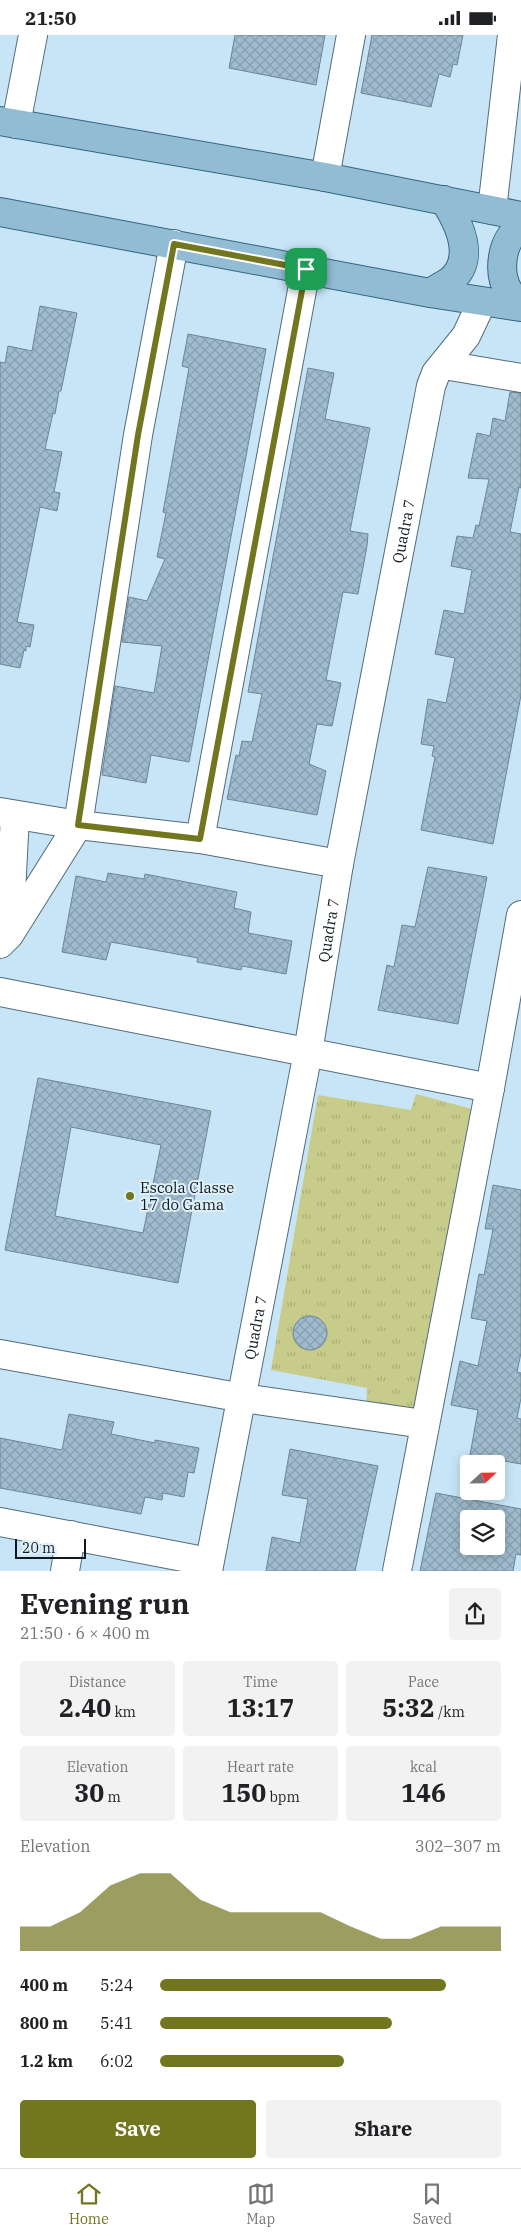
<!DOCTYPE html>
<html lang="en">
<head>
<meta charset="utf-8">
<style>
  body { margin:0; font-family:"IBM Plex Serif",serif; background:#f2f2f2; color:#202124; height:100vh; display:flex; flex-direction:column; font-size:19px; white-space:nowrap }
  * { box-sizing:border-box; margin:0 }
  p { font-size:16px; color:#757577 }
  .icon { flex:none; width:28px; height:28px; fill:none; stroke:currentColor; stroke-width:2; stroke-linecap:round; stroke-linejoin:round }
  .map { position:relative; height:1536px; overflow:hidden }
  .sheet { display:flex; flex-direction:column; background:#fff; flex:1 }
  .sheet>* { flex:none }
  .needle { width:32px; rotate:68deg }
  .buttons { position:absolute; left:460px; top:1420px; display:grid; gap:10px }
  .buttons a { display:grid; place-items:center; width:45px; height:45px; border-radius:5px; background:#fff; box-shadow:0 2px 12px #0003; font-size:25px }
  .scale { position:absolute; left:15px; bottom:12px; width:71px; box-sizing:border-box; padding-left:5px; border:2px solid #0e191f; border-top:0; font-size:14px; line-height:18px; white-space:nowrap; color:#0e191f; -webkit-text-stroke:4px #dff0fb; paint-order:stroke }
  .pin { position:absolute; display:grid; place-items:center; width:42px; height:42px; color:#fff; margin:-21px; border-radius:10px; box-shadow:0 2px 8px #0006 }
  .round { display:grid; place-items:center; flex:none; width:52px; height:52px; border-radius:5px; background:#f2f2f2 }
  .headline { display:flex; align-items:center; justify-content:space-between; height:85px; padding:0 20px }
  h1 { font-size:28px; font-weight:800; line-height:38px }
  .metrics { display:grid; grid-template-columns:repeat(3,1fr); gap:8px; height:85px; padding:5px 20px }
  .metrics div { display:grid; align-content:center; border-radius:5px; background:#f2f2f2; text-align:center }
  .metrics b { font-size:25px; font-weight:800 }
  .metrics small { font-size:14px; font-weight:400 }
  .metrics p { font-size:14px }
  .chart { height:140px; padding:10px 20px }
  .chart p { display:flex; justify-content:space-between }
  .chart svg { width:100%; height:90px; margin-top:5px; fill:#72761e; opacity:.7 }
  .primary-button { display:flex; gap:10px; margin-top:auto; padding:10px 20px }
  .primary-button a { flex:1; height:58px; border-radius:5px; background:#72761e; color:#fff; font-size:20px; font-weight:800; line-height:58px; text-align:center }
  .primary-button a+a { background:#f2f2f2; color:#202124 }
  ul { padding:0 20px; list-style:none; font-size:16px }
  li { display:grid; grid-template-columns:80px 60px 1fr; align-items:center; height:38px }
  li i { height:12px; border-radius:6px; background:#72761e }
  .status { display:flex; justify-content:space-between; align-items:center; height:35px; padding:0 25px; background:#fff; direction:ltr }
  .status svg { height:14px; fill:currentColor }
  .tabs { display:flex; justify-content:space-around; align-items:center; height:70px; border-top:1px solid #e0e0e0; background:#fff; font-size:14px; color:#757577 }
  .tabs a { display:grid; justify-items:center; gap:2px }
  .tabs .active { color:#72761e }
  .map>svg:first-child { display:block }
  .park { fill:url(#park-tufts) }
  .building { fill:url(#building-cross-hatch); stroke:#6c8697; fill-rule:evenodd }
  .lines { fill:none; stroke-linecap:round; stroke-linejoin:round }
  .minor-casing { stroke:#526c7b; stroke-width:30 }
  .major-casing { stroke:#346682; stroke-width:30 }
  .minor { stroke:#fff; stroke-width:28 }
  .major { stroke:#91bcd4; stroke-width:28 }
  .route-casing { stroke:#fff; stroke-width:10 }
  .route { stroke:#72761e; stroke-width:6 }
  .poi-dot { fill:#72761e; stroke:#dff0fb; stroke-width:2 }
  .labels { text-anchor:middle; dominant-baseline:central; stroke-width:4; stroke-linejoin:round; paint-order:stroke }
  .street-label { font-size:15px; fill:#0e191f; stroke:#dff0fb }
  .poi-label { font-size:15px; fill:#0e191f; stroke:#dff0fb; text-anchor:start }
</style>
</head>
<body>
<div class="status"><b>21:50</b><svg viewBox="0 0 49 12"><path d="M0 12V9h3v3zM5 12V6h3v6zM10 12V3h3v9zM15 12V0h3v12zM26 1h20v11H26zM47 4h2v5h-2z"/></svg></div>
<div class="map">
<svg width="521" height="1536" viewBox="0 0 521 1536">
  <defs>
    <pattern id="park-tufts" width="24" height="20" patternUnits="userSpaceOnUse" patternTransform="scale(1.25)"><rect width="24" height="20" fill="#c7cc8a"/><path d="M3 7l-1-3M5 7V3M7 7l1-3M15 17l-1-3M17 17v-4M19 17l1-3" fill="none" stroke="#aaaf77"/></pattern>
    <pattern id="building-cross-hatch" width="8" height="8" patternUnits="userSpaceOnUse" patternTransform="scale(1.25)"><rect width="8" height="8" fill="#9fbbcd"/><path d="M0 0l8 8M0 8l8-8" fill="none" stroke="#88a0b0"/></pattern>
  </defs>
  <rect width="100%" height="100%" fill="#c8e5f7"/>
  <path class="park" d="M416,1059L476,1075L419,1382L366,1378L367,1353L271,1335L318,1060L411,1075Z"/>
  <path class="building" d="M235,0H325L316,50L229,33Z
    M372,0H463L457,30L453,29L450,42L439,39L431,72L361,58Z
    M40,271L77,278L61,356H59L55,379L53,378L45,414L62,417L54,457L60,458L57,476L40,472L17,587L34,590L30,612L26,611V616L24,615L20,633L0,629V327L5,328L8,311L32,316Z
    M188,299L266,314L189,727L151,720L146,748L102,740L115,651L154,658L162,611L122,607L129,562L147,566L165,524L157,522L166,478L163,477L189,333L182,331Z
    M308,333L334,338L325,384L370,393L350,496L368,499L367,511L358,559L343,557L337,588L326,645L341,648L332,691L317,689L309,729L326,736L317,780L227,764L236,720L239,721L242,706L252,707L262,659L248,657Z
    M510,357L521,358V453L519,452L510,497L521,499V660L493,809L421,795L435,722L432,721L434,711L421,709L428,664L446,668L455,623L435,619L444,575L464,579L472,535L451,531L457,501L473,503L476,490L479,491L489,444L468,443L477,398L490,401L493,383L505,386Z
    M428,832L487,842L458,989L378,975L387,930L394,932L402,890L415,892Z
    M108,838L144,844L145,839L237,857L234,873L251,877L248,898L292,906L286,939L242,931L241,935L197,927L198,923L111,907L106,925L62,917L76,841L106,847Z
    M38,1043L211,1076L178,1248L5,1215ZM71,1092L161,1110L143,1198L55,1181Z
    M493,1150L521,1155V1318L517,1337L521,1338V1363L517,1383L521,1384V1429L470,1420L478,1375L451,1370L460,1326L478,1331L487,1286L471,1283L479,1239L484,1240L493,1194H485Z
    M293 1298a17 17 0 1 1 34 0a17 17 0 1 1-34 0Z
    M69,1379L114,1387L111,1399L155,1408V1405L199,1413L194,1438L188,1437L184,1462L163,1458L162,1465L145,1462L141,1479L0,1453V1403L62,1415Z
    M290,1414L378,1431L355,1536H266L272,1502L300,1508L308,1464L282,1460Z
    M436,1458L521,1474V1520L516,1519L513,1536H420ZM469,1484H496V1511H469Z"/>
  <g class="lines">
    <g class="minor-casing">
      <g id="minor">
        <path d="M16,89L33,0"/>
        <path d="M325,142L351,0"/>
        <path d="M492,175L512,0"/>
        <path d="M444,330L521,343"/>
        <path d="M0,777L78,790L200,804L339,829"/>
        <path d="M200,804L306,234"/>
        <path d="M9,898L15,780"/>
        <path d="M0,909L9,900L78,790L138,400L174,209"/>
        <path d="M0,957L490,1053"/>
        <path d="M0,1319L243,1363L424,1389"/>
        <path d="M0,1487L209,1527"/>
        <path d="M65,1536L71,1500"/>
        <path id="s1" d="M208,1536L308,1017L339,829L431,351L436,338L466,301L482,267"/>
        <path d="M397,1536L490,1053L521,880"/>
      </g>
    </g>
    <g class="major-casing">
      <path id="major" d="M0,86L325,142L521,181
        M0,177L430,258L521,272
        M521,192C501,204 497,238 509,257C512,261 517,264 521,268
        M430,258C436,254 444,250 450,246C477,224 459,188 444,165"/>
    </g>
    <use href="#minor" class="minor"/>
    <use href="#major" class="major"/>
  </g>
  <g class="lines">
    <g class="route-casing">
      <path id="route" d="M174,209L306,234L200,804L78,790L138,400Z"/>
    </g>
    <use href="#route" class="route"/>
  </g>
  <circle class="poi-dot" cx="130" cy="1161" r="5"/>
  <g class="labels">
    <g class="street-label">
      <text stroke="none"><textPath href="#s1" startOffset="1058">Quadra 7</textPath></text>
      <text stroke="none"><textPath href="#s1" startOffset="652">Quadra 7</textPath></text>
      <text stroke="none"><textPath href="#s1" startOffset="248">Quadra 7</textPath></text>
    </g>
    <g class="poi-label">
      <text x="140" y="1152">Escola Classe<tspan x="140" dy="17">17 do Gama</tspan></text>
    </g>
  </g>
</svg>
<div class="buttons">
<a><svg class="needle" viewBox="-14 -14 28 28"><path d="M0-13l5 13h-10z" fill="#e53935"/><path d="M0 13l5-13h-10z" fill="#757577"/></svg></a>
<a><svg class="icon" aria-label="layers" viewBox="0 0 24 24"><path d="M12 4l9 5-9 5-9-5zM3 14l9 5 9-5"/></svg></a>
</div>
<div class="scale">20 m</div>
<div class="pin" style="left:306px;top:234px;background:#1e9e55"><svg class="icon" aria-label="arrive" viewBox="0 0 24 24"><path d="M6 21V4h12l-3 4 3 4H6"/></svg></div>
</div>
<section class="sheet">
<div class="headline"><div><h1>Evening run</h1><p>21:50 · 6 × 400 m</p></div><a class="round"><svg class="icon" aria-label="share" viewBox="0 0 24 24"><path d="M12 15V3M7 8l5-5 5 5M5 13v7h14v-7"/></svg></a></div>
<div class="metrics">
<div><p>Distance</p><b>2.40<small> km</small></b></div>
<div><p>Time</p><b>13:17</b></div>
<div><p>Pace</p><b>5:32<small> /km</small></b></div>
</div>
<div class="metrics">
<div><p>Elevation</p><b>30<small> m</small></b></div>
<div><p>Heart rate</p><b>150<small> bpm</small></b></div>
<div><p>kcal</p><b>146</b></div>
</div>
<div class="chart"><p><span>Elevation</span>302–307 m</p>
<svg viewBox="0 0 160 44" preserveAspectRatio="none"><path d="M0 44V32L10 32L20 25L30 12L40 6L50 6L60 19L70 25L80 25L90 25L100 25L110 32L120 38L130 38L140 32L150 32L160 32V44z"/></svg>
</div>
<ul>
<li><b>400 m</b>5:24<i style="width:84%"></i></li>
<li><b>800 m</b>5:41<i style="width:68%"></i></li>
<li><b>1.2 km</b>6:02<i style="width:54%"></i></li>
</ul>
<div class="primary-button"><a>Save</a><a>Share</a></div>
</section>
<nav class="tabs">
<a class="active"><svg class="icon" aria-label="home" viewBox="0 0 24 24"><path d="M3 11l9-7 9 7M6 9v11h12V9"/></svg>Home</a>
<a><svg class="icon" aria-label="map" viewBox="0 0 24 24"><path d="M3 6l6-2 6 2 6-2v14l-6 2-6-2-6 2zM9 4v14M15 6v14"/></svg>Map</a>
<a><svg class="icon" aria-label="saved" viewBox="0 0 24 24"><path d="M7 4h10v16l-5-4-5 4z"/></svg>Saved</a>
</nav>
</body>
</html>
